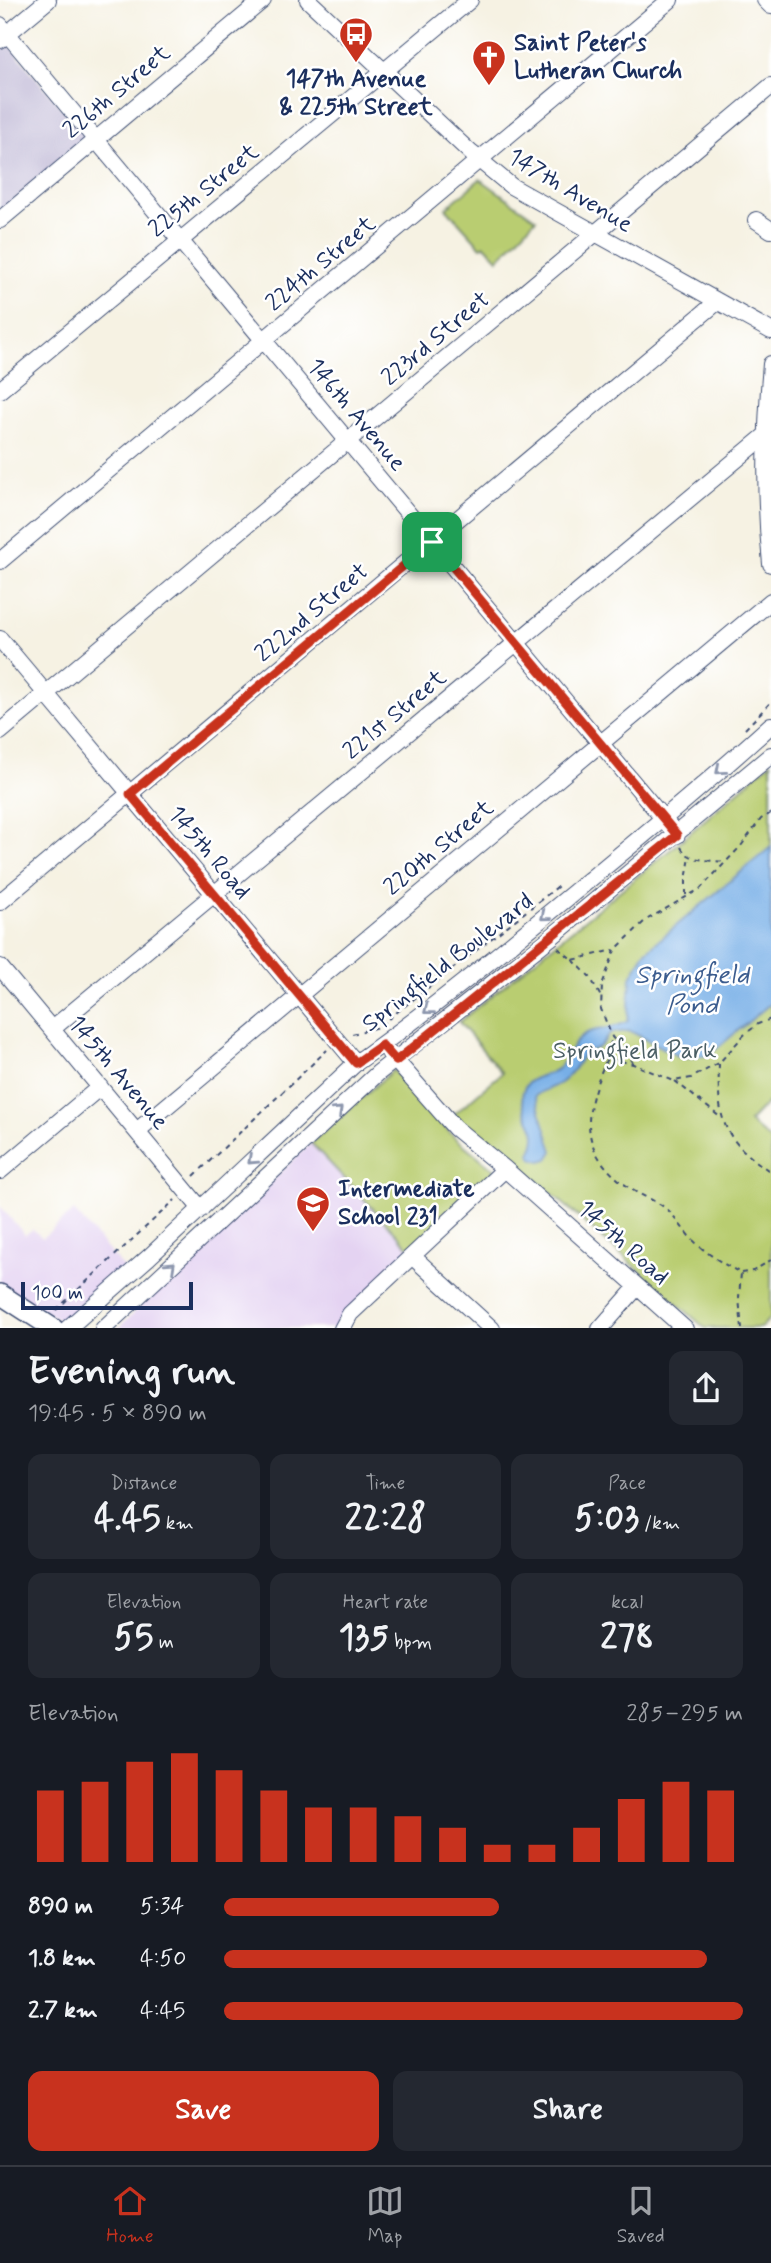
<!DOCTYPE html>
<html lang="en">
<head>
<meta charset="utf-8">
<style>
  body { margin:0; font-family:Mynerve,sans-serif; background:#242831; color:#f1f3f6; height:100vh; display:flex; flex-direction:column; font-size:26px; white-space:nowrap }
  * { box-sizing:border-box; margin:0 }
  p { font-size:23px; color:#9ea1a6 }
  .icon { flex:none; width:38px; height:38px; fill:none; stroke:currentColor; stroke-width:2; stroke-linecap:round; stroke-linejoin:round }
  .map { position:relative; height:1328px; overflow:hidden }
  .panel { display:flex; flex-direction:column; background:#171b24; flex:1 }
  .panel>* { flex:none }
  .scale { position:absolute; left:21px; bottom:18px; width:172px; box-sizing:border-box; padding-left:7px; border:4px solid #1b2f5e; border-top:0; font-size:19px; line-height:24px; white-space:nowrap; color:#1b2f5e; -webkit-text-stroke:5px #fff; paint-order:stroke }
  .pin { position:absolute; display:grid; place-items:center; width:60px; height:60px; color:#fff; margin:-30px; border-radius:14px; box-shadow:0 4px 10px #0006 }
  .round { display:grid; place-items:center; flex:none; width:74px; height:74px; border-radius:14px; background:#242831 }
  .headline { display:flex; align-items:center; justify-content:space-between; height:119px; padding:0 28px }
  h1 { font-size:38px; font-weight:800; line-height:52px }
  .figures { display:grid; grid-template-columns:repeat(3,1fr); gap:10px; height:119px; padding:7px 28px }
  .figures div { display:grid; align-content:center; border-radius:14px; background:#242831; text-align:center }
  .figures b { font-size:35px; font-weight:800 }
  .figures small { font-size:19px; font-weight:400 }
  .figures p { font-size:19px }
  .chart { height:196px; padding:14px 28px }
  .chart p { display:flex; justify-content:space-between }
  .chart svg { width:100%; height:126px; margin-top:7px; stroke:#c8321e; stroke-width:6 }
  .primary-button { display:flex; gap:14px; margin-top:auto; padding:14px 28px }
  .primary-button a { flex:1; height:80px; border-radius:14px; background:#c8321e; color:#fff; font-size:28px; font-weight:800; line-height:80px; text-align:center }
  .primary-button a+a { background:#242831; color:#f1f3f6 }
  ul { padding:0 28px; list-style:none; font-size:23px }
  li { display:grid; grid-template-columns:112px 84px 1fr; align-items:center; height:52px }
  li i { height:18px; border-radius:9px; background:#c8321e }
  .tab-bar { display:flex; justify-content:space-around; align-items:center; height:98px; border-top:2px solid #363941; background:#171b24; font-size:19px; color:#9ea1a6 }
  .tab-bar a { display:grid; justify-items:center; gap:4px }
  .tab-bar .selected { color:#c8321e }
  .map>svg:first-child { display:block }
  .built { fill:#e4d3f2 }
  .industrial { fill:#c6c0da }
  .green { fill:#b9cd71; stroke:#6a7e68; stroke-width:2 }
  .water { fill:#77afe7; stroke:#496fa2; stroke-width:2 }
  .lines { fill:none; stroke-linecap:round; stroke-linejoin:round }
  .minor-casing { stroke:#3c4c72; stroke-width:18 }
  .major-casing { stroke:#3c4c72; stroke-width:22 }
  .path { stroke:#3c4c72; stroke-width:2; stroke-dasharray:5 5; stroke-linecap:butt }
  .minor { stroke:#fff; stroke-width:16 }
  .major { stroke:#fff; stroke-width:19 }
  .oneway { stroke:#8d97ae }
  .route-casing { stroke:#fff; stroke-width:14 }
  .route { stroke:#c8321e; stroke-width:9 }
  .labels { text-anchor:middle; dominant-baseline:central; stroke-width:5; stroke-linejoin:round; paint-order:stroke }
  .poi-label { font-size:24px; font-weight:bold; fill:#1b2f5e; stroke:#fff; text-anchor:start }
  .street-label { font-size:24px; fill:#1b2f5e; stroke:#fff }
  .park-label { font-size:24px; fill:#4a5e64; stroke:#fff }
  .water-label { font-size:26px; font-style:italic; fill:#3b5c8e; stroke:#fff }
</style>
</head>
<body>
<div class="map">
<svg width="771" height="1329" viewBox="0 0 771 1329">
  <rect width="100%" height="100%" fill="#fff"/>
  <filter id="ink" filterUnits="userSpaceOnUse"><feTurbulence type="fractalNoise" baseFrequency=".0143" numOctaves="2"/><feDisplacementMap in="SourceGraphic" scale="14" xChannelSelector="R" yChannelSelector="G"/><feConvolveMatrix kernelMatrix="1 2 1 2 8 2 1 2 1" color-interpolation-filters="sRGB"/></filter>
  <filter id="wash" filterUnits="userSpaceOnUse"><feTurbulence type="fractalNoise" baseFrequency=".00686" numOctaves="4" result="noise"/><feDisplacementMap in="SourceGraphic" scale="28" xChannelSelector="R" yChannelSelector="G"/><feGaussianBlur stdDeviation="1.57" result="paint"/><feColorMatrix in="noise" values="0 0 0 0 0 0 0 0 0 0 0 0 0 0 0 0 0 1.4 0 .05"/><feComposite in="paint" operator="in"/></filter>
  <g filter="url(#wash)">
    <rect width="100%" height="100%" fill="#f6f2e3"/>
    <path class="built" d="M311,1143L413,1251L336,1328L117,1329Z
      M0,1206L25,1235L33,1229L42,1238L74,1211L129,1274L64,1323L0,1284Z"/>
    <path class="industrial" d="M0,34L87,139L0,212Z"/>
    <path class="green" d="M480,179L536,219L498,259L485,245L481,247L446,208Z
      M771,762V1099L749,1122L771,1141V1317L761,1328H705L525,1170L467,1128L453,1115L502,1073L459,1022L676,845Z
      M393,1070L453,1136L495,1170L413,1251L311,1143Z"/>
    <path class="water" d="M771,847V1003L709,1055L682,1058L630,1031L610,1033C602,1045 600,1050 585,1051C578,1063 572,1075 560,1083C552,1088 543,1090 535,1096L553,1151L548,1159L541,1161L532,1158L530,1153C543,1129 527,1124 523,1103C521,1096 523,1088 528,1083C536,1075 548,1076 557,1069C569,1060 572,1040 587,1033C602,1027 612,1030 628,1021L631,977L645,952Z"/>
  </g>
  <g filter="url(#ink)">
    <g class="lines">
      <g class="minor-casing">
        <path id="minor" d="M308,0L471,153L511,186L771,331
          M765,0L771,6
          M0,25L677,835
          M0,40L48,0
          M0,220L263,0
          M756,220L771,230
          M771,364C765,431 764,497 771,564
          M0,390L470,0
          M0,561L670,0
          M0,639L356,1063
          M0,732L771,86
          M0,902L717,302
          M0,967L201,1209
          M52,1029L766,435
          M390,1054L455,1128L505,1169L685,1329
          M137,1131L771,601
          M0,1171L100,1087
          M412,1256L492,1329
          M67,1329L149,1257L356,1063C436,1006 513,943 589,880C651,829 712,779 771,725
          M103,1329L378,1073L549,939L771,755
          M342,1329L350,1314L505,1169
          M600,1329L637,1287"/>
      </g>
      <g class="major-casing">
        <path id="major" d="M0,1294L54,1329"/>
      </g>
      <path class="path" d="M745,729L771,702
        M681,847C688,862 711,860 726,862
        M686,895V880L690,857
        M558,948L573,960L614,950
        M573,960L590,977L601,997
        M352,1034L378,1027L561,884
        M607,1056L612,1038
        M633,1063L612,1037L601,1009L602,985L615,950L646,920L700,889L741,846L761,819L771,813
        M719,1064C717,1122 723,1139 771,1172
        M675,1081L720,1117
        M194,1176L327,1050
        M741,1273L753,1271L771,1260
        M56,1310L175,1200
        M742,1329L739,1298L741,1273C721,1263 704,1252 689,1236C682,1228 676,1218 669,1211C658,1201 643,1197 631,1189C576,1151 583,1113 607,1058L633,1064L674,1081L691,1078L719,1063L744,1035L758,1024L771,1019"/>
      <use href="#minor" class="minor"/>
      <use href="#major" class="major"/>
    </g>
    <defs><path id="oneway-chevron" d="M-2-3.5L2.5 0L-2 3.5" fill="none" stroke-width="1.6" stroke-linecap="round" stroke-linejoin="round" transform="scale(1.75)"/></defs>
    <g class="oneway">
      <use href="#oneway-chevron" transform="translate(720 770) rotate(139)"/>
      <use href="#oneway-chevron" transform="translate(545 916) rotate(141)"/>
      <use href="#oneway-chevron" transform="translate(428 1010) rotate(142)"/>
      <use href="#oneway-chevron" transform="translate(338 1111) rotate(-43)"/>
      <use href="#oneway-chevron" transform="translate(252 1160) rotate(137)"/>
      <use href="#oneway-chevron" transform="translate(171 1266) rotate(-43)"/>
    </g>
  </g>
  <g class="lines" filter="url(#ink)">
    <g class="route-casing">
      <path id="route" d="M432,542L677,835L396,1061L382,1045L356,1063L130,794Z"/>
    </g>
    <use href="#route" class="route"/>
  </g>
  <defs>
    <g id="bus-pin" transform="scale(1.75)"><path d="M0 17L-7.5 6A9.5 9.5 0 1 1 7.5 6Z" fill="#c8321e" stroke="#fff"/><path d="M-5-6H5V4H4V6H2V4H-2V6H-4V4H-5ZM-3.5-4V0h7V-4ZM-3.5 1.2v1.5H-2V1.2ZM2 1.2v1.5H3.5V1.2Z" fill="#fff"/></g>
    <g id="church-pin" transform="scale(1.75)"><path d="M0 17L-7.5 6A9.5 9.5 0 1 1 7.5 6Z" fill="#c8321e" stroke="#fff"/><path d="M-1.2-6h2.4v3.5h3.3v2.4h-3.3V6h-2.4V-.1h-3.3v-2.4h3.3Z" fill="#fff"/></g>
    <g id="school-pin" transform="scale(1.75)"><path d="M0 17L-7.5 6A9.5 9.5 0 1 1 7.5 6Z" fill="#c8321e" stroke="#fff"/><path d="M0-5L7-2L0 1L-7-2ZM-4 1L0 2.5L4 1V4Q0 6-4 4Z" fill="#fff"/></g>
  </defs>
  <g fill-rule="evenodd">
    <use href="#bus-pin" x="356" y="34"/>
    <use href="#church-pin" x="489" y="57"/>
    <use href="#school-pin" x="313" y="1203"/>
  </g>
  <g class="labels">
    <g class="poi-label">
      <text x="514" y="43">Saint Peter's<tspan x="514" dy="28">Lutheran Church</tspan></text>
      <text x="356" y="79" text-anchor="middle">147th Avenue<tspan x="356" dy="28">&amp; 225th Street</tspan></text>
      <text x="338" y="1189">Intermediate<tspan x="338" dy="28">School 231</tspan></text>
    </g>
    <g class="street-label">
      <text transform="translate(117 92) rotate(-40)">226th Street</text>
      <text transform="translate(204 191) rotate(-39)">225th Street</text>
      <text transform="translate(570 191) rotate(31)">147th Avenue</text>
      <text transform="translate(321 264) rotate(-40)">224th Street</text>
      <text transform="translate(436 339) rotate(-40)">223rd Street</text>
      <text transform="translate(356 415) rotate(50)">146th Avenue</text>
      <text transform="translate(312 613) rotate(-40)">222nd Street</text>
      <text transform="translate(395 715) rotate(-40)">221st Street</text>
      <text transform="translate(439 848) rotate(-40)">220th Street</text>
      <text transform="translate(209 853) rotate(50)">145th Road</text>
      <text transform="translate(448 963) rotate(-38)">Springfield Boulevard</text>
      <text transform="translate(118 1073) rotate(50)">145th Avenue</text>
      <text transform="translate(623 1243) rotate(42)">145th Road</text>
    </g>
    <g class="park-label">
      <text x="635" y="1051">Springfield Park</text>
    </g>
    <g class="water-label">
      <text x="692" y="976">Springfield<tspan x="692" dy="30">Pond</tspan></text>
    </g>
  </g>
</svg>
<div class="scale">100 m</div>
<div class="pin" style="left:432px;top:542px;background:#1e9e55"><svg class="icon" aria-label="arrive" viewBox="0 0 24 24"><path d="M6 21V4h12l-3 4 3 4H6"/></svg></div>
</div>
<section class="panel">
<div class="headline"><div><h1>Evening run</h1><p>19:45 · 5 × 890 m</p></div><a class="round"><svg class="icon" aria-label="share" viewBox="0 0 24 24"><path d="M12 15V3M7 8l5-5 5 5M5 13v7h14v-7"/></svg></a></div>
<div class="figures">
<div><p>Distance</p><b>4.45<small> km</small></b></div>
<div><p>Time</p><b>22:28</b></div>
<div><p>Pace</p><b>5:03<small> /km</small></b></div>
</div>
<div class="figures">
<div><p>Elevation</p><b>55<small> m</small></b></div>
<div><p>Heart rate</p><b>135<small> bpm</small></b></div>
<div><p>kcal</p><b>278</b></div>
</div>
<div class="chart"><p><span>Elevation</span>285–295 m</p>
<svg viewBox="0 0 160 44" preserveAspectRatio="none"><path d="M5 44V19M15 44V16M25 44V9M35 44V6M45 44V12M55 44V19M65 44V25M75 44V25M85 44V28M95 44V32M105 44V38M115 44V38M125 44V32M135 44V22M145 44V16M155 44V19"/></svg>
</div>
<ul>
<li><b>890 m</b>5:34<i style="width:53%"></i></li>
<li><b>1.8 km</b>4:50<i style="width:93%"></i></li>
<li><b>2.7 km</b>4:45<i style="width:100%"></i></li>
</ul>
<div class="primary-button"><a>Save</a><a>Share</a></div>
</section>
<nav class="tab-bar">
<a class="selected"><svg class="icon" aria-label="home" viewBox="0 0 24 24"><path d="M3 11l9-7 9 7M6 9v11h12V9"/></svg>Home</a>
<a><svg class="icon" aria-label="map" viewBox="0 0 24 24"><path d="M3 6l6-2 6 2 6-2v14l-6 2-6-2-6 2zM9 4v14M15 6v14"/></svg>Map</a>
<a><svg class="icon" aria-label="saved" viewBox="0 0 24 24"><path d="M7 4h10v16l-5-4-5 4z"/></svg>Saved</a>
</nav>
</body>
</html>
